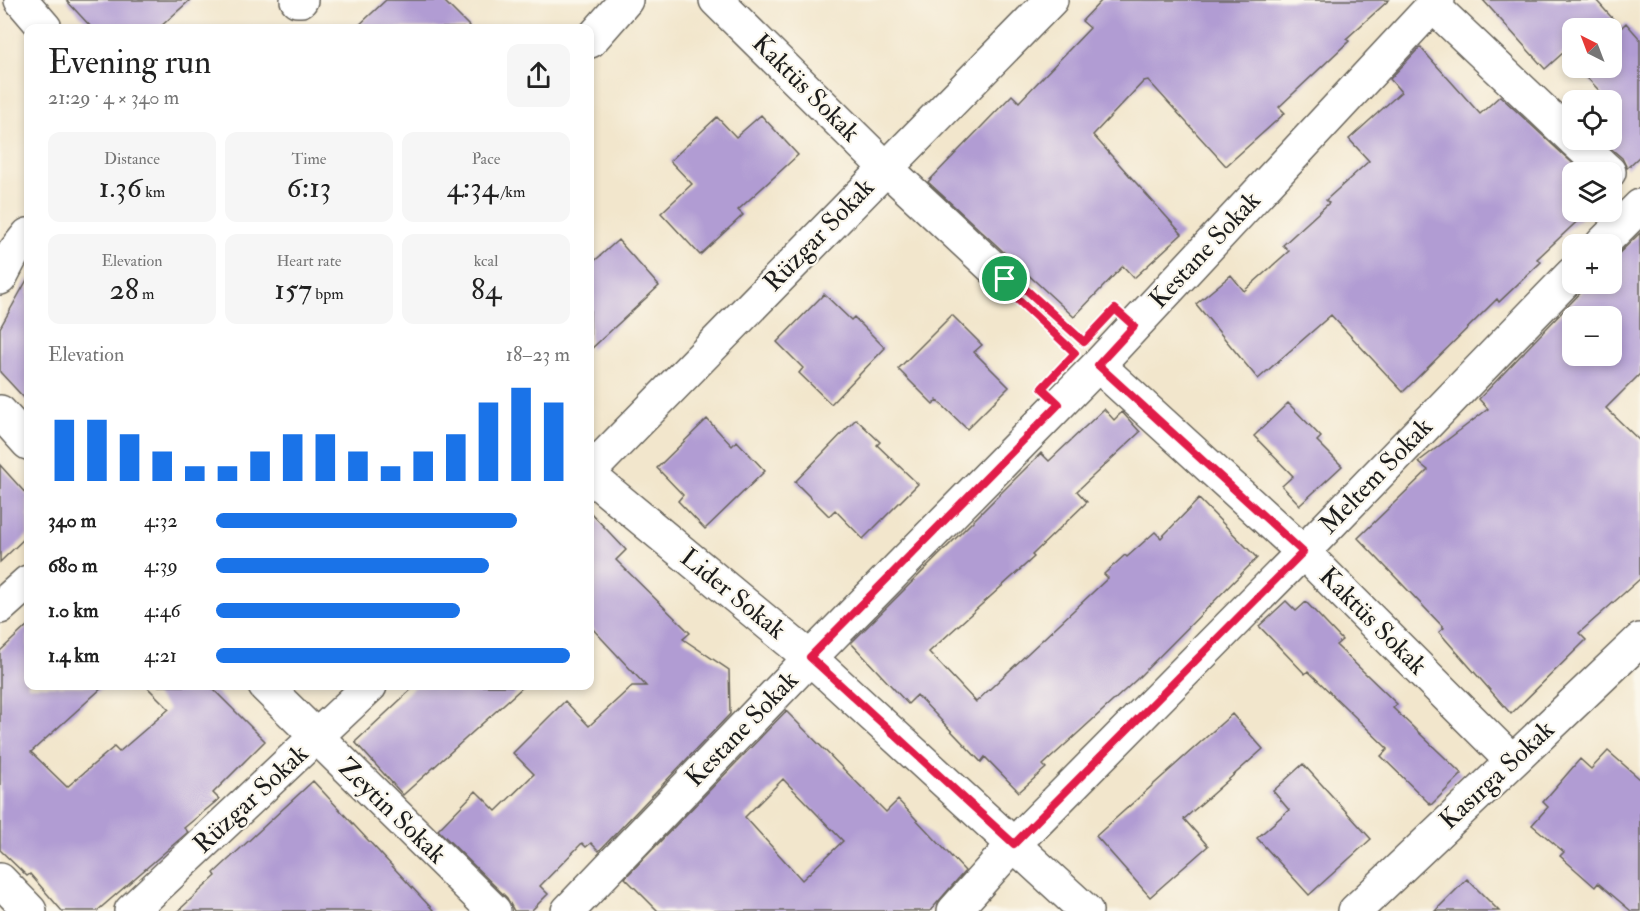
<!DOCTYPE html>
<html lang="en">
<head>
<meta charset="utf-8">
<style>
  body { margin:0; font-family:"IM FELL Double Pica",serif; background:#f6f6f6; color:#222; height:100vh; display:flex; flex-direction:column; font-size:22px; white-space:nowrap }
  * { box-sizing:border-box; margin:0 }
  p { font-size:20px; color:#767676 }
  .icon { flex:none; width:33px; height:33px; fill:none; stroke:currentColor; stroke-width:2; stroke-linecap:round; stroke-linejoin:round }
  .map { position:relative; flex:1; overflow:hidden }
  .panel { position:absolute; left:24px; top:24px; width:570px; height:666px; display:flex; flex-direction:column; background:#fff; border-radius:12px; box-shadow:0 3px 9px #0003 }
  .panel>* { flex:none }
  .needle { width:39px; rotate:318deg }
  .buttons { position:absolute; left:1562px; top:18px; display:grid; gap:12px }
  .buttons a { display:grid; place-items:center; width:60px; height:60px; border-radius:12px; background:#fff; box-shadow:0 3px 9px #0003; font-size:30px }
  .pin { position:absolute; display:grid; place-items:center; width:51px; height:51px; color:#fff; margin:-26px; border:3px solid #fff; border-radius:50%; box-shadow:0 2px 6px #0007 }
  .round { display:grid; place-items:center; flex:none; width:63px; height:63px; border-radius:12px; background:#f6f6f6 }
  .headline { display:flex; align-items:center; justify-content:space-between; height:102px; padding:0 24px }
  h1 { font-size:33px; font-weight:600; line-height:45px }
  .figures { display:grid; grid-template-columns:repeat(3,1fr); gap:9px; height:102px; padding:6px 24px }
  .figures div { display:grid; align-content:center; border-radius:12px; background:#f6f6f6; text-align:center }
  .figures b { font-size:30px; font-weight:600 }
  .figures small { font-size:16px; font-weight:400 }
  .figures p { font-size:16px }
  .chart { height:168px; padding:12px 24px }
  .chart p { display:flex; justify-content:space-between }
  .chart svg { width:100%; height:108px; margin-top:6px; stroke:#1a73e8; stroke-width:6 }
  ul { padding:0 24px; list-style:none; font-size:20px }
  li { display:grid; grid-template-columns:96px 72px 1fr; align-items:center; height:45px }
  li i { height:15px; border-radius:8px; background:#1a73e8 }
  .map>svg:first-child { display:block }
  .building { fill:#b19cd3; fill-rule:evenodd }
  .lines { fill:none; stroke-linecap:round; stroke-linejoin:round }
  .minor-casing { stroke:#67635a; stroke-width:36 }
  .path { stroke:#67635a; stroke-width:4; stroke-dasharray:4.5 4.5; stroke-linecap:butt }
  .minor { stroke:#fff; stroke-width:33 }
  .route-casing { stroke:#fff; stroke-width:12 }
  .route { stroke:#e11d48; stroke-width:8 }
  .labels { text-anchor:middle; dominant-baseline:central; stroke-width:4.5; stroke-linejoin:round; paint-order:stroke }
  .street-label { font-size:26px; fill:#1c1c1c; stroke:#fbf7ec }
</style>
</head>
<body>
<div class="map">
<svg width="1640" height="911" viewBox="0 0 1640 911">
  <rect width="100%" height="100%" fill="#fbf7ec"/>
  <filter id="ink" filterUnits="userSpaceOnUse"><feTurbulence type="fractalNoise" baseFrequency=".0167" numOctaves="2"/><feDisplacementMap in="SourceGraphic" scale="12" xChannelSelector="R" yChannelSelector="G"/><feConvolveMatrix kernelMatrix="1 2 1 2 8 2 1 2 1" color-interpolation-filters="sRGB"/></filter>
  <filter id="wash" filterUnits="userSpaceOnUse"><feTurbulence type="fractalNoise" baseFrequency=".008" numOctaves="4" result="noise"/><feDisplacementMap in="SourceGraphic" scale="24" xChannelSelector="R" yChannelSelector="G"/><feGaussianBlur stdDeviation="1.35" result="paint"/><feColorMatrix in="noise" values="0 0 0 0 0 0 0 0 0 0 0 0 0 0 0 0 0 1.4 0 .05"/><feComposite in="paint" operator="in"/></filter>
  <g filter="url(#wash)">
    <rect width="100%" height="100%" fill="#f2e6cc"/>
    <g id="blocks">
      <path class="building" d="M66,0H190L159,28H92Z
        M386,0H443L471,28H356Z
        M1102,0H1389L1346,39L1349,41L1279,107L1285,113L1226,166L1148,80L1144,81L1093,135L1182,234L1134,278L1123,266L1074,317L928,182L1012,95L1019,102L1090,28L1082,21Z
        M1483,0H1596L1621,28L1626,23L1640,39V156L1627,168L1622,158L1601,140H1611V100H1608L1578,68H1611V28H1572V61L1564,52L1545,69Z
        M1420,47L1480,114L1500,96L1582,172H1572V212H1587L1537,259L1541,262L1499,302L1497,299L1403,392L1331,315L1258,379L1196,304L1231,275L1244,291L1289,251L1283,245L1329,203L1326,200L1369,161L1349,139L1401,92L1390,79Z
        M761,115L798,155L738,210L743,215L700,255L661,213L692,184L670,161L717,117L736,137Z
        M1640,233V374L1606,408L1640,441V579L1579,633L1586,640L1511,714L1439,632L1444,628L1358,538L1428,470L1418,462L1488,409L1479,399L1589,284H1611V261ZM1572,316H1611V356H1572Z
        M618,240L659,286L590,350V265Z
        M28,278V402L0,372V328Z
        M824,294L851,320L854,317L885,348L831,404L799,373L803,368L777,342Z
        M952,315L982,345L974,352L1009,387L967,429L937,400L933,404L898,369Z
        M1288,403L1321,437L1317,441L1342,466L1300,505L1282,486L1293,476L1254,436Z
        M1104,409L1114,420L1122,412L1140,432L1077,491L1087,502L1032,555L1034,557L929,652L976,702L1108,578L1104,574L1125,555L1127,557L1155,532L1161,538L1199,499L1257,558L1136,680L1043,765L1046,768L1019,792L985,757L981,762L917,695L908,704L851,643L1041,453L1049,461Z
        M707,419L732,446L737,441L765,471L705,529L678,501L683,495L657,468Z
        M856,419L880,442L877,445L918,484L863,539L835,510L829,516L795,482Z
        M0,465L28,496V535L0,562Z
        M590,512L626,550L616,560L690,633L683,639L729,670L730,714L599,851L591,843L586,847L582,843L540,886L548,894L531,911H514L507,898L438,830L476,791L496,811L534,774L513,753L565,701L589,726L632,686H646L590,626Z
        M1286,601L1296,611L1306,602L1342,640L1336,645L1397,704L1393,708L1462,774L1431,805L1381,756L1388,749L1308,671L1305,674L1259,626Z
        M28,625V686H104L31,752L67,787L114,747L119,752L169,709L146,686H210L265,741L213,793L219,799L184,828L188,832L97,911H62L30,874L27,876L0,850V651Z
        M415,686H524L403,795L355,742Z
        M786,711L886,812L898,800L965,871L930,911H658L625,878ZM783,779L843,841L802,880L745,817Z
        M1232,714L1263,749L1184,819L1208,846L1150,897L1096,836Z
        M1608,751L1640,779V911H1631L1598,883L1595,887L1560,856L1564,852L1532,825L1548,807L1543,802L1580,759L1591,769Z
        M1303,764L1371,839L1309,895L1257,838L1289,810L1273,791Z
        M313,781L434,911H178L216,876L214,873Z
        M1467,879L1499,911H1435Z"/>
    </g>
  </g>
  <g filter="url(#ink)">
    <use href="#blocks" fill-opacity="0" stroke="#67635a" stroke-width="1.5"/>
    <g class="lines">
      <g class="minor-casing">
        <path id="minor" d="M21,0L45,28
          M297,0H301
          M716,0L885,167L1005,279
          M1433,6L1572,138
          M590,41L626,0
          M1574,140L1609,172
          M1602,244L1640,206
          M0,278L12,255L28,235
          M1098,365L1303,552L1511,760
          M0,412L28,443
          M590,471L1051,0
          M590,476L810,658L1086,911
          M0,607L28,582
          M265,686L494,911
          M0,880L30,911
          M131,911L370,686
          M568,911L810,658L1098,365L1438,0
          M954,911L1014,844L1303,552L1572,274
          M1355,911L1640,640"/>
      </g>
      <path class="path" d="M1033,296L1079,337
        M1024,306L1069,348"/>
      <use href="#minor" class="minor"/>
    </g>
  </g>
  <g class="lines" filter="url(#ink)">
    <g class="route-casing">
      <path id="route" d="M1005,279L1022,286L1084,342L1115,309L1134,326L1098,365L1303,552L1014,844L810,657L1059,404L1042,388L1075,353L1014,296Z"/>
    </g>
    <use href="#route" class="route"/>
  </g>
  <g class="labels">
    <g class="street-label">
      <text transform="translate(806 88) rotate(45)">Kaktüs Sokak</text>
      <text transform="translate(819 235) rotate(-46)">Rüzgar Sokak</text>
      <text transform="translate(1205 250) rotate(-47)">Kestane Sokak</text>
      <text transform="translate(1376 476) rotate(-46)">Meltem Sokak</text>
      <text transform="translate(733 594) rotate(39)">Lider Sokak</text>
      <text transform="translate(1373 621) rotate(45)">Kaktüs Sokak</text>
      <text transform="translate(742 729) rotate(-46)">Kestane Sokak</text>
      <text transform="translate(1497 775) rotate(-43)">Kasırga Sokak</text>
      <text transform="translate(251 799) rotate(-43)">Rüzgar Sokak</text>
      <text transform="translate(392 811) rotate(44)">Zeytin Sokak</text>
    </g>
  </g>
</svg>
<div class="buttons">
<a><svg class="needle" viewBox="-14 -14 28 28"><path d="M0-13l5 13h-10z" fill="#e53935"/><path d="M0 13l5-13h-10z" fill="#767676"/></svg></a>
<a><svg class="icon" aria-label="locate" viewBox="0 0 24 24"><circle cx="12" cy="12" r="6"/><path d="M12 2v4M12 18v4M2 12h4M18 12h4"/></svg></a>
<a><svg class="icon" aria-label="layers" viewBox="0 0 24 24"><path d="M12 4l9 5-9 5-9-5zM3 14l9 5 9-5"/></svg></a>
<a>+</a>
<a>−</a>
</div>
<div class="pin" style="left:1005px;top:279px;background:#1e9e55"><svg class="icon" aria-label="arrive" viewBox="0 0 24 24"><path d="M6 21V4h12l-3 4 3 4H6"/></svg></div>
<section class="panel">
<div class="headline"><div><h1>Evening run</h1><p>21:29 · 4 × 340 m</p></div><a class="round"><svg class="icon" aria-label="share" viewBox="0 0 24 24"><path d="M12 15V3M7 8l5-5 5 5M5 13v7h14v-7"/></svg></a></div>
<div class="figures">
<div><p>Distance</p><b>1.36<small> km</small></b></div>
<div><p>Time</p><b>6:13</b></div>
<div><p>Pace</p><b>4:34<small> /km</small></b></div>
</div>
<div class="figures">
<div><p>Elevation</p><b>28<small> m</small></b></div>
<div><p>Heart rate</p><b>157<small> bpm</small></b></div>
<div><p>kcal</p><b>84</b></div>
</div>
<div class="chart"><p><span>Elevation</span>18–23 m</p>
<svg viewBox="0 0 160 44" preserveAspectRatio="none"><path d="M5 44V19M15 44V19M25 44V25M35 44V32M45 44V38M55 44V38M65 44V32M75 44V25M85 44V25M95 44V32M105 44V38M115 44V32M125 44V25M135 44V12M145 44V6M155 44V12"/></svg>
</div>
<ul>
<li><b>340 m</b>4:32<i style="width:85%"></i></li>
<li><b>680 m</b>4:39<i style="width:77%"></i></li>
<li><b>1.0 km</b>4:46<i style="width:69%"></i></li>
<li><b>1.4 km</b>4:21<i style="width:100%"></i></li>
</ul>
</section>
</div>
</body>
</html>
